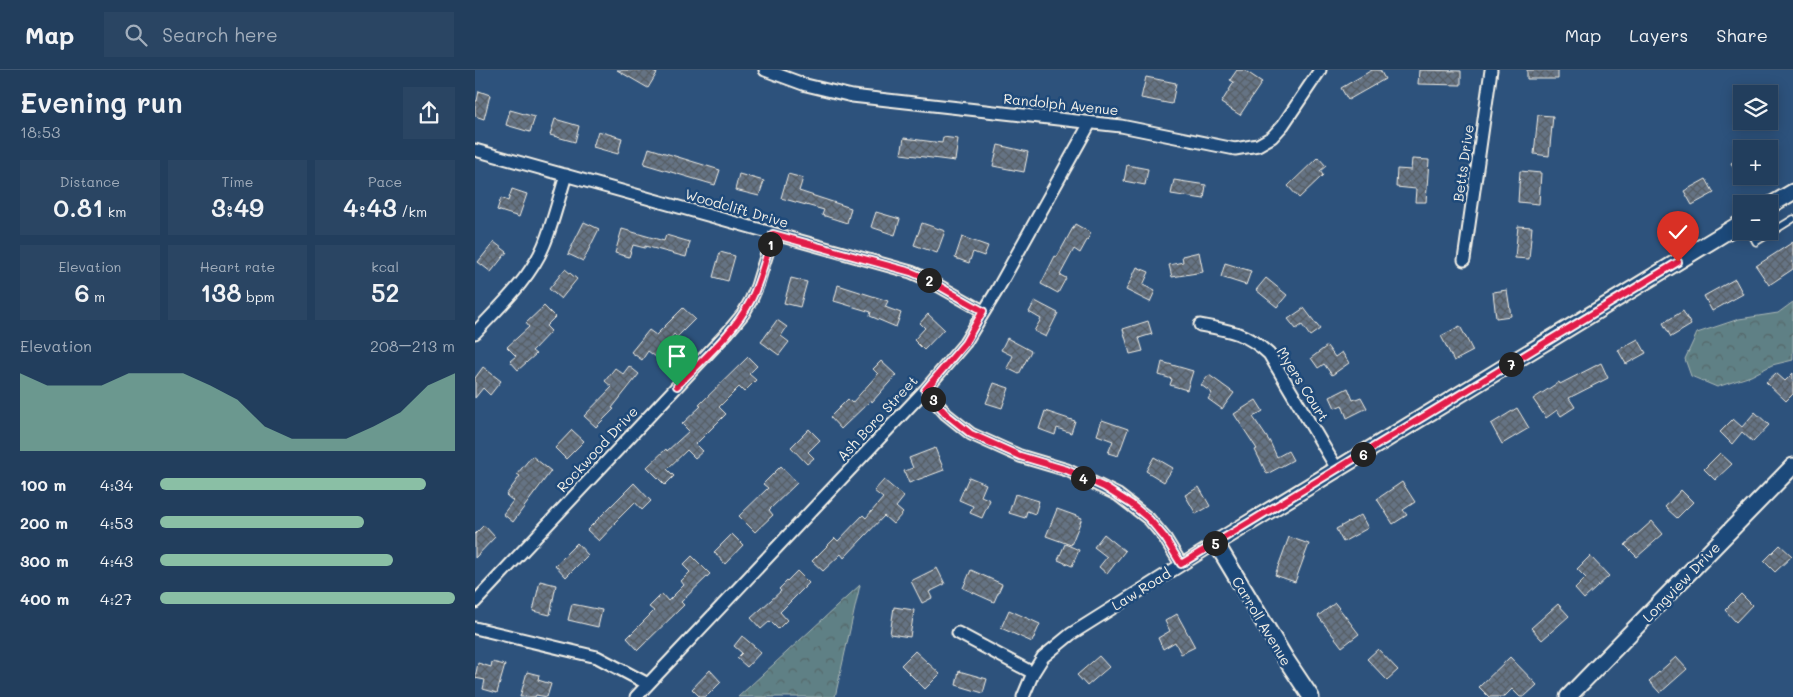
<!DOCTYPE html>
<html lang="en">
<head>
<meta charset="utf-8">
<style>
  body { margin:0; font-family:Mali,sans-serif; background:#2a4563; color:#f1f3f6; height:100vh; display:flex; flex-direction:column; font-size:19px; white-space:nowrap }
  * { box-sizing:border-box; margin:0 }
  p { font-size:16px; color:#a2aebc }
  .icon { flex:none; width:28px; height:28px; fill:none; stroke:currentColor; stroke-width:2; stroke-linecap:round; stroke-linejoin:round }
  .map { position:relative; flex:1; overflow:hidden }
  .side { display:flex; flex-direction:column; background:#223e5d; width:475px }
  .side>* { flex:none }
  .fabs { position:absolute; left:1258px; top:15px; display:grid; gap:10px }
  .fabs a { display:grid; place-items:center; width:45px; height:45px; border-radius:0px; background:#223e5d; box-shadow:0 2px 12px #0003,0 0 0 1px #3f5772; font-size:25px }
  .pin { position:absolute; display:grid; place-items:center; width:42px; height:42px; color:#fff; margin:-51px -21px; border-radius:50% 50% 50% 0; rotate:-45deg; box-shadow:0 0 5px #0007 }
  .pin .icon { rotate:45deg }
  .km { position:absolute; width:25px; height:25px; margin:-12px; border-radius:50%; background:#222; color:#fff; font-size:14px; line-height:25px; text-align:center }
  .round { display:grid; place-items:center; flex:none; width:52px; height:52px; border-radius:0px; background:#2a4563 }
  .head { display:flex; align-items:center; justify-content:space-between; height:85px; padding:0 20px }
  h1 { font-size:28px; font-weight:600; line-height:38px }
  .figures { display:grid; grid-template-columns:repeat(3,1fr); gap:8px; height:85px; padding:5px 20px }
  .figures div { display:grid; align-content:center; border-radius:0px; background:#2a4563; text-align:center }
  .figures b { font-size:25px; font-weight:600 }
  .figures small { font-size:14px; font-weight:400 }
  .figures p { font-size:14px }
  .chart { height:140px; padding:10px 20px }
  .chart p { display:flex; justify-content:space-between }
  .chart svg { width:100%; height:90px; margin-top:5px; fill:#8abfa5; opacity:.7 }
  ul { padding:0 20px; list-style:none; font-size:16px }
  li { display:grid; grid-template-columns:80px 60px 1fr; align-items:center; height:38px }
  li i { height:12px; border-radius:6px; background:#8abfa5 }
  header { display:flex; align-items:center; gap:30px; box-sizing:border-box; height:70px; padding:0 25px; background:#223e5d; border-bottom:1px solid #3f5772 }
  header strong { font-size:24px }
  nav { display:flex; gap:28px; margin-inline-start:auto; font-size:18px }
  .search { width:350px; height:45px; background:#2a4563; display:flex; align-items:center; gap:12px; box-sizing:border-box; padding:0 18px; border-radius:0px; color:#a2aebc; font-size:19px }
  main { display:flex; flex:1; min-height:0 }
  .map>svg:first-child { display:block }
  .forest { fill:url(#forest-crowns); stroke:#aab8b6 }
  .building { fill:url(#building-cross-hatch); stroke:#f4f1e8 }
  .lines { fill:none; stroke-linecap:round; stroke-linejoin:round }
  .lane-casing { stroke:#f4f1e8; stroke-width:9 }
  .street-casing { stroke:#f4f1e8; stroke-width:15 }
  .secondary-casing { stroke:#f4f1e8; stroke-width:19 }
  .lane { stroke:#1f4a7a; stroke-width:5.5 }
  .street { stroke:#1f4a7a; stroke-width:11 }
  .secondary { stroke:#1f4a7a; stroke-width:15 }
  .route-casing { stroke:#fff; stroke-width:10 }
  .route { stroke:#e11d48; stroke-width:6 }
  .labels { text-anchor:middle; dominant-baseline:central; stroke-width:5; stroke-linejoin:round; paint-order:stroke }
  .street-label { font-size:14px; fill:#f4f1e8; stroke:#1f4a7a }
</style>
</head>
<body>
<header>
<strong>Map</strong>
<div class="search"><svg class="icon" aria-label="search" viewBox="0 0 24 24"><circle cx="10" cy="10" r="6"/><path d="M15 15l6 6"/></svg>Search here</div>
<nav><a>Map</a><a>Layers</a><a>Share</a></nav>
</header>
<main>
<section class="side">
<div class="head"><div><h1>Evening run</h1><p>18:53</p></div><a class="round"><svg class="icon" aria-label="share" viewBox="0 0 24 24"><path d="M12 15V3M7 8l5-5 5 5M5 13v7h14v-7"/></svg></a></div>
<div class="figures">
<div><p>Distance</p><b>0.81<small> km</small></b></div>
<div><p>Time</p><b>3:49</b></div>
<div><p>Pace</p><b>4:43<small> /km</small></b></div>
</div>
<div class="figures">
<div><p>Elevation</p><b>6<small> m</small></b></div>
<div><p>Heart rate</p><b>138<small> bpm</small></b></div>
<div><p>kcal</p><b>52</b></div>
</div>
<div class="chart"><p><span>Elevation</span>208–213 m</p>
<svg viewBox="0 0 160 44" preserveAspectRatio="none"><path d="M0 44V6L10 12L20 12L30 12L40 6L50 6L60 6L70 12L80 19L90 32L100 38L110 38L120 38L130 32L140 25L150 12L160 6V44z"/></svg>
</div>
<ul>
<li><b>100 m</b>4:34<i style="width:90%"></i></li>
<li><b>200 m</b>4:53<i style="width:69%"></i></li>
<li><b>300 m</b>4:43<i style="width:79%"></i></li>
<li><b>400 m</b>4:27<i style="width:100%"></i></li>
</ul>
</section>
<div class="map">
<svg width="1318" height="627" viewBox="0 0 1318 627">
  <defs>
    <pattern id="forest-crowns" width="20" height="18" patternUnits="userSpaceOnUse" patternTransform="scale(1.25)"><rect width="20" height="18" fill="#5f8085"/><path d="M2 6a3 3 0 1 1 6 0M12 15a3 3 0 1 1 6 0" fill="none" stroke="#556769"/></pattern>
    <pattern id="building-cross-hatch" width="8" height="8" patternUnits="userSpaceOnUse" patternTransform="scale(1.25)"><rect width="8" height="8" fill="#657384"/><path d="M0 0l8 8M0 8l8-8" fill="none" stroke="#575e65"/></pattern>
  </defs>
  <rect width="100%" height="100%" fill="#2d527c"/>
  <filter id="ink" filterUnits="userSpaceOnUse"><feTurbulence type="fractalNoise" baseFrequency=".02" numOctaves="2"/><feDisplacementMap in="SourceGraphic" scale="10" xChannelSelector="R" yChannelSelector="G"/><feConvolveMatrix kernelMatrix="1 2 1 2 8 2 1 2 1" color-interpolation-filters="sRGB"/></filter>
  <g filter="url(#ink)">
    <path class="forest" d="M1318,232V290L1297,295L1276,306L1242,317L1216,306L1210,289L1222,263L1264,249L1303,243Z
      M385,515L360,627H263Z"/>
    <path class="building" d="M142,0H177L182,3L173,18Z
      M762,0H769L787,12L765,45L746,33L759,12L755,10Z
      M897,0H905L910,9L873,30L866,18Z
      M944,0L986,1V15L943,14Z
      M1052,0H1083V9H1052Z
      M671,7L701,13L697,34L666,28Z
      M4,21L15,25L9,49L0,46V31H2Z
      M35,40L60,47L55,62L31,55Z
      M1063,45L1078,46L1074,86L1059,84Z
      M80,49L104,56L100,72L75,65Z
      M123,61L147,68L143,84L118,77Z
      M468,67L483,69L480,91L426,84L429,68L467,73Z
      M523,75L553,82L549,102L518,96Z
      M174,78L245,100L240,115L169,94Z
      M843,87L851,96L845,101L848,105L824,128L813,116Z
      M1266,87V112L1256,93Z
      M937,89L954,90L951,132H940L941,119L921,117L922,99L936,100Z
      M652,95L673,99L670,115L649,111Z
      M1045,101L1066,103L1064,134L1043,132Z
      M264,104L289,111L284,126L260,120Z
      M313,104L328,108L324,121L376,138L372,153L347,145L349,140L306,128Z
      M1231,109L1239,123L1217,135L1209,121Z
      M699,110L731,115L729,129L696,124Z
      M37,119L52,124L44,147L22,140L26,128L33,131Z
      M401,142L425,149L420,165L396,157Z
      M109,152L124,159L108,191L93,184Z
      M447,153L470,161L462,183L439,175Z
      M600,154L616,163L605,183L599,179L585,205L591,208L583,223L566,214L580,186L582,187Z
      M1043,156L1057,157L1054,189L1040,188Z
      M147,159L189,171L191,165L215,172L211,187L170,176V178L158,175L154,187L140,183Z
      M487,167L513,176L509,186L498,182L494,193L480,188Z
      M19,172L32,182L16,202L3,192Z
      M1318,172V199L1294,215L1281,196Z
      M245,182L260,186L253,211L238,207Z
      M724,182L728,202L697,207L694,195L708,192L707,186Z
      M750,193L776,201L771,215L746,207Z
      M662,197L674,202L668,215L680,221L675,232L651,220Z
      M90,199L102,209L86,229L74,219Z
      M316,208L332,212L325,237L309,233Z
      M791,208L812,225L802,237L781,220Z
      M1260,209L1268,224L1237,241L1229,226Z
      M363,215L413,231L410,237L426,243L421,257L395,246L396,242L359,231Z
      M1032,220L1036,246L1021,248L1018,222Z
      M560,231L583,243L571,267L559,261L566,249L554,242Z
      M69,236L80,247L71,256L76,261L57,281L61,284L43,300L35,291L41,286L32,277L54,257L51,253Z
      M208,238L220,249L202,267L199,264L181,287L173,281L167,290L156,282L174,260L181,265Z
      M829,238L845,259L835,266L827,255L821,259L813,249Z
      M1208,241L1216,255L1196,267L1188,253Z
      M453,244L469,259L449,280L439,270L450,258L445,253Z
      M302,250L312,257L306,266L314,272L304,285L286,272Z
      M673,251L677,264L664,268L668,281L655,284L648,259Z
      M985,256L998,281L979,291L966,266Z
      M532,268L556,281L544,304L532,298L538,286L526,280Z
      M1163,269L1171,283L1151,294L1143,280Z
      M852,276L860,287L867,282L874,293L857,305L849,294L843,298L836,288Z
      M273,287L282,296L274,304L281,310L269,322L264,317L244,337L251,344L221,374L228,381L220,388L212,380L192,399L199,406L190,415L172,397L191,379L192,381L214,361L207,354L226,336L224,335Z
      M406,291L421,305L397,332L396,330L366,359L355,347L373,329L377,333L403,304L398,299Z
      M687,292L718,301L712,320L695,315L697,309L684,305Z
      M1126,293L1133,308L1094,328L1100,337L1086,346L1082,340L1071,348L1058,329L1084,312L1085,314Z
      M154,296L164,304L137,338L139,339L121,357L109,346L137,317L130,311L140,298L148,304Z
      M8,297L26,311L15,325L8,318L0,328V308Z
      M1301,303L1310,311L1318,303V324L1311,331L1291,312Z
      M734,305L759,323L747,339L733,329L737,323L726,315Z
      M519,313L534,318L527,338L511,333Z
      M873,318L878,330L886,327L892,338L872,348L867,335L860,338L855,327Z
      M781,330L788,341L778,347L795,372L802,387L813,381L818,390L792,404L780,380L782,379L759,344Z
      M1042,338L1054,358L1027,374L1016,354Z
      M570,341L600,351L596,363L582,358L580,365L564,359Z
      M1280,342L1294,355L1278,372L1267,362L1257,374L1245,362L1258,349L1267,357Z
      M627,350L653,359L643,386L633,383L638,371L622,365Z
      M334,359L345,370L333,382L339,388L332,394L316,377Z
      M97,360L109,371L91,389L80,378Z
      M460,378L469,400L434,413L429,401L438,398L434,388Z
      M1245,383L1257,394L1240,410L1229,399Z
      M57,386L76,401L38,452L28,444L38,431L31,425L45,406L42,404Z
      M679,387L698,398L689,412L671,401Z
      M306,396L322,413L294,440L298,445L280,462L264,446L293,418L288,414Z
      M494,407L511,414L506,426L515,430L507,448L495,443L498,436L484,430Z
      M409,410L429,427L421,437L428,443L418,454L409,446L369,488L366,484L348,501L337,491L360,468L363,471L388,445L391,448L408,428L399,421Z
      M927,412L940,432L928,440L932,445L918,454L902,429Z
      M159,413L176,431L167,440L160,432L140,452L141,453L124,471L112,460Z
      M724,417L735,436L721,444L710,425Z
      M1206,420L1218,432L1202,448L1190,437Z
      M540,424L564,431L560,444L552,441L550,448L534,443Z
      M582,439L607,448L596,475L571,466Z
      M886,445L893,458L868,472L861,459Z
      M1177,451L1188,464L1162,487L1150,475Z
      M9,455L20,467L0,488V464Z
      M257,464L268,475L250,494L239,482Z
      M629,464L650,481L632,504L624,497L632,487L619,477Z
      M814,467L834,474L820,512L800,505Z
      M102,473L113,485L91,507L80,495Z
      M590,474L604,480L597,496L583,490Z
      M1305,475L1317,486L1300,502L1289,491Z
      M217,486L235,504L206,532L209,535L163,580L152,568L179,541L174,537L187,524L193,531L209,515L206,511L215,502L208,495Z
      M1115,486L1134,506L1109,529L1100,519L1111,508L1102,499Z
      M462,498L470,514L454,522L457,528L447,533L436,511Z
      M496,500L527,514L519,532L488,518Z
      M322,501L334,513L305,542L312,550L303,559L295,551L286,559L276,548L306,521L304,519Z
      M65,511L81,515L75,545L58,541Z
      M1266,524L1277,535L1261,552L1250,540Z
      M860,533L884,564L867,577L843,546Z
      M97,534L127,540L123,557L93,550Z
      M1083,534L1094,546L1067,570L1056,558Z
      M419,537L439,540L435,567L415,564Z
      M534,540L565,554L557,572L526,558Z
      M702,544L720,577L706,584L700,572L688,579L683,568L695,561L690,551Z
      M267,566L286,582L272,597L262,588L267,583L259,576Z
      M903,579L923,600L912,610L892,589Z
      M440,581L465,604L450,619L426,595Z
      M624,586L634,597L612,616L602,605Z
      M1035,587L1062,615L1049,627H1045L1037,619L1029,627H1014L1004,617Z
      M1201,587L1212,599L1185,623L1174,611Z
      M17,592L30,595L22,623L8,619L10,610L0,608L3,593L16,597Z
      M235,600L246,612L231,627H225L217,619Z
      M484,601L512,609L508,623L481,615Z
      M52,602L64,605L63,610L76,614L72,627L61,625L60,627H45Z"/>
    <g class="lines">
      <g class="lane-casing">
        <path id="lane" d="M1275,161L1281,172L1318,149"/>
      </g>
      <g class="street-casing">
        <path id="street" d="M290,0L331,15L377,26L646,56L760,79L783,75L797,67L808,55L845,0
          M0,80L436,202L450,208L508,241
          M989,190L1016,0
          M725,255C754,260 772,263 794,284L862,399
          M0,263C25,236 55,209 69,175C78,153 84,128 91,105
          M450,320L471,344L496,364L545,386L592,400L643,425L674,449L690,468L706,494
          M0,532L253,262L268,244L276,230L282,216L298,164
          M0,558L122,587L173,614
          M483,563L558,603
          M161,627L450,320L490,273L521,222L615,53
          M548,627L558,603L568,587L596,564L741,473"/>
      </g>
      <g class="secondary-casing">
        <path id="secondary" d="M1294,136L1318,122
          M836,627L810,588L741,473L1266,153
          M1093,627L1318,396"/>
      </g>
      <use href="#lane" class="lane"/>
      <use href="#street" class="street"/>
      <use href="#secondary" class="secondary"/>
    </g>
  </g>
  <g class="lines" filter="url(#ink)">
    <g class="route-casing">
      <path id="route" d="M202,316C227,290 259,263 276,230C286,210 291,186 298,164L436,202L450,208L508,241L490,273L450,320L471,344L496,364L545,386L592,400L629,417L656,434L674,449L690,468L706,494L1203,192"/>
    </g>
    <use href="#route" class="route"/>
  </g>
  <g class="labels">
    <g class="street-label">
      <text transform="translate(586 34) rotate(6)">Randolph Avenue</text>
      <text transform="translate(988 93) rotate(-82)">Betts Drive</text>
      <text transform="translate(262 138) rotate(16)">Woodclift Drive</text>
      <text transform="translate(828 314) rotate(58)">Myers Court</text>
      <text transform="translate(402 348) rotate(-47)">Ash Boro Street</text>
      <text transform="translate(122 379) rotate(-47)">Rockwood Drive</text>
      <text transform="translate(1206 512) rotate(-46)">Longview Drive</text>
      <text transform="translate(666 519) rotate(-32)">Law Road</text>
      <text transform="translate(787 551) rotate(59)">Carroll Avenue</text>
    </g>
  </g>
</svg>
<div class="fabs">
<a><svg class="icon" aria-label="layers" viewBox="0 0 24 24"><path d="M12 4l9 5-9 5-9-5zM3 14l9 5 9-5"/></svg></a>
<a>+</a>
<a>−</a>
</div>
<div class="pin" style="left:202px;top:316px;background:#1e9e55"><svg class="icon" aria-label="arrive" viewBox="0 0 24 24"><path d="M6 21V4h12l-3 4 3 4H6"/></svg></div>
<div class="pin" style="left:1203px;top:192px;background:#d93025"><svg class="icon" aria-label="check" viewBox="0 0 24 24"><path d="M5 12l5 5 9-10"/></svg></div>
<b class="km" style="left:295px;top:174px">1</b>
<b class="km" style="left:454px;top:210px">2</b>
<b class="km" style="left:458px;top:329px">3</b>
<b class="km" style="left:608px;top:408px">4</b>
<b class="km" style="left:740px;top:473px">5</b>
<b class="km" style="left:888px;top:384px">6</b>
<b class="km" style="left:1036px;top:294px">7</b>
</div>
</main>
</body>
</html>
